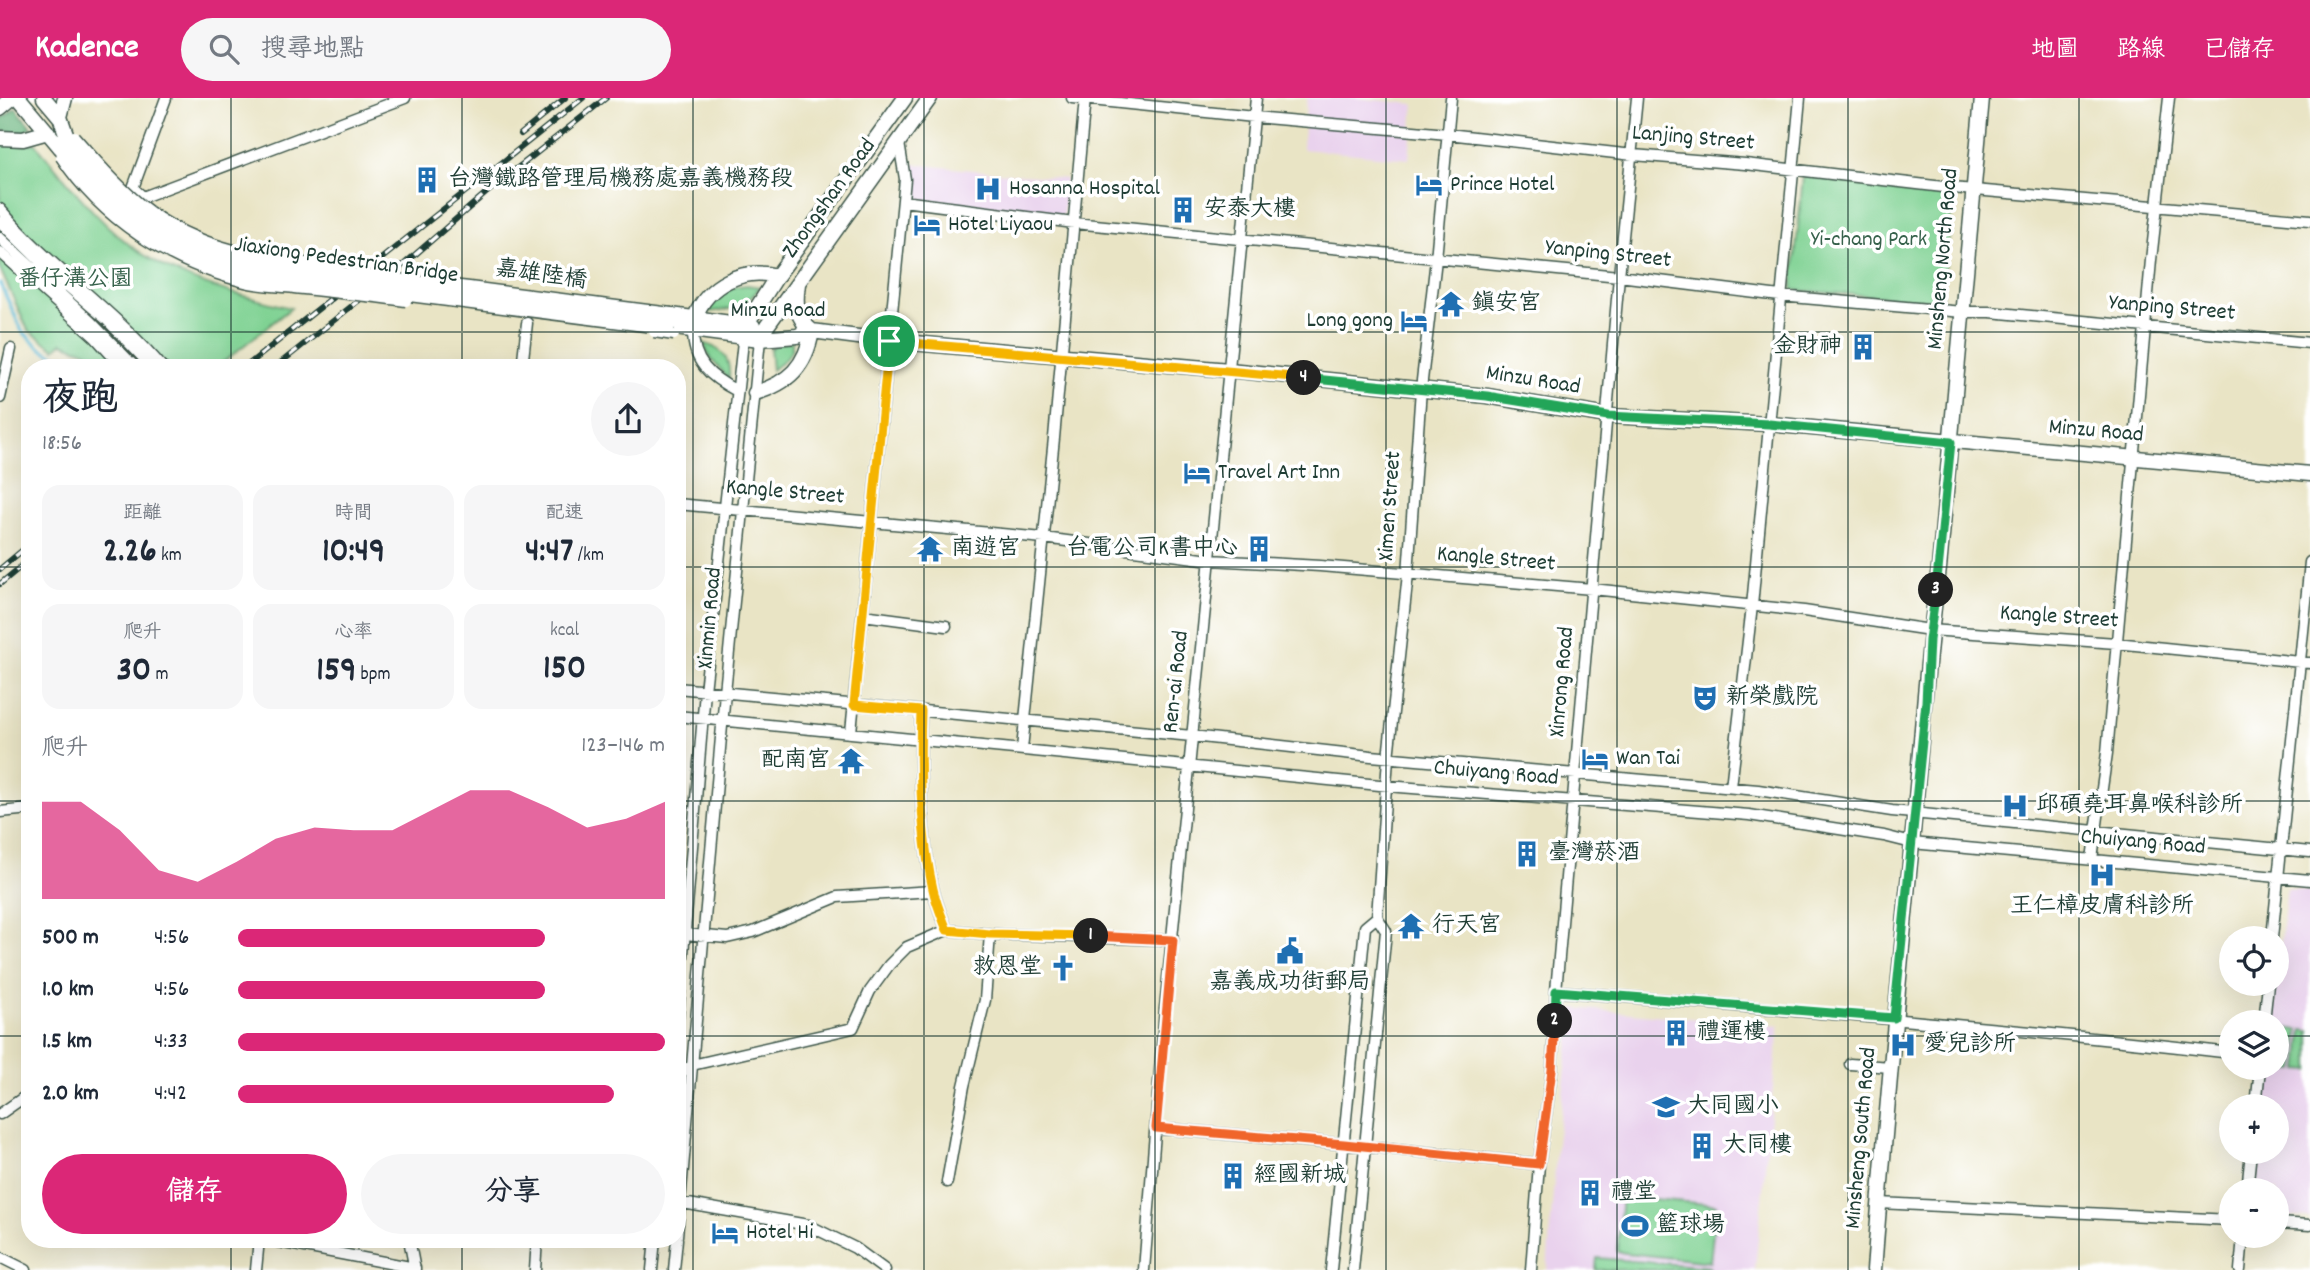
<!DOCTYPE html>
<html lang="zh-TW">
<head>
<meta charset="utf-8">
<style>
  body { margin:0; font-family:Dekko,"LXGW WenKai TC",sans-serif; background:#f6f6f7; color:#1f2937; height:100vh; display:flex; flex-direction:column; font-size:26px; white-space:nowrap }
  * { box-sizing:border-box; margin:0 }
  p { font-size:23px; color:#747a83 }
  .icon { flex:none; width:38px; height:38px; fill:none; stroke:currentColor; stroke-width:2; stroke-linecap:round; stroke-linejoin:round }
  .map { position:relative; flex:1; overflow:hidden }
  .details { position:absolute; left:21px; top:261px; width:665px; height:889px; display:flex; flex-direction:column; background:#fff; border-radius:28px; box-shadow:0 7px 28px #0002 }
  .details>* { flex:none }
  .fabs { position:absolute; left:2219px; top:828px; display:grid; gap:14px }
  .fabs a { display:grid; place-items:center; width:70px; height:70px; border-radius:50%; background:#fff; box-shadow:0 7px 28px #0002; font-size:35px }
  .pin { position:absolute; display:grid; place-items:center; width:60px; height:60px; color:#fff; margin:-30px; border:4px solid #fff; border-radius:50%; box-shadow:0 2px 7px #0007 }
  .km { position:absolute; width:35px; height:35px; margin:-18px; border-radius:50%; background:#222; color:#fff; font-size:19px; line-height:35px; text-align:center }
  .round { display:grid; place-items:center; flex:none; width:74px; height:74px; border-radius:37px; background:#f6f6f7 }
  .headline { display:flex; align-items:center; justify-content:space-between; height:119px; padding:0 21px }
  h1 { font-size:38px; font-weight:800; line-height:52px }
  .stats { display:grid; grid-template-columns:repeat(3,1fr); gap:10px; height:119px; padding:7px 21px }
  .stats div { display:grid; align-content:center; border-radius:18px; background:#f6f6f7; text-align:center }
  .stats b { font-size:35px; font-weight:800 }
  .stats small { font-size:19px; font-weight:400 }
  .stats p { font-size:19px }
  .chart { height:196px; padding:14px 21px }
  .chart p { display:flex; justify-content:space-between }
  .chart svg { width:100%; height:126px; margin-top:7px; fill:#db2777; opacity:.7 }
  .cta { display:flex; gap:14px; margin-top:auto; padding:14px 21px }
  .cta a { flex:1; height:80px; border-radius:42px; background:#db2777; color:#fff; font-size:28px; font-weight:800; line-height:80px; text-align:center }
  .cta a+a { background:#f6f6f7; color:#1f2937 }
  ul { padding:0 21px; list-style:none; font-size:23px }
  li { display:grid; grid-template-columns:112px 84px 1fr; align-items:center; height:52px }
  li i { height:18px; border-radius:9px; background:#db2777 }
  header { display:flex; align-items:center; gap:42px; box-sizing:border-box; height:98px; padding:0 35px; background:#db2777; color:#fff }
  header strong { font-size:33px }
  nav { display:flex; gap:38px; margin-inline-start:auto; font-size:24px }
  .search { width:490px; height:63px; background:#f6f6f7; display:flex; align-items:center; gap:18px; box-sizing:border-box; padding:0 24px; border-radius:38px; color:#747a83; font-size:26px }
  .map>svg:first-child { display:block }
  .built { fill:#e9d2ed }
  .green { fill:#7fd293; stroke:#4f8864; stroke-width:2 }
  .forest { fill:#67b47d; stroke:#437858; stroke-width:2 }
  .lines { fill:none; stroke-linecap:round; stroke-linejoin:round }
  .stream { stroke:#55b8d4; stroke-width:3.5 }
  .minor-casing { stroke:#3d564a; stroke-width:13 }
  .major-casing { stroke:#3d564a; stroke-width:17 }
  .minor { stroke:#fff; stroke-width:10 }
  .major { stroke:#fff; stroke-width:14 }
  .rail-casing { stroke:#1f3d34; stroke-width:6 }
  .rail { stroke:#fff; stroke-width:3.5; stroke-dasharray:10; stroke-linecap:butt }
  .minor-bridge-casing { stroke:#3d564a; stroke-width:13; stroke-linecap:butt }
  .major-bridge-casing { stroke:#3d564a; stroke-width:17; stroke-linecap:butt }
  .minor-bridge { stroke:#fff; stroke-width:10 }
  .major-bridge { stroke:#fff; stroke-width:14 }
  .split-1-casing { stroke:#fff; stroke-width:14 }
  .split-2-casing { stroke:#fff; stroke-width:14 }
  .split-3-casing { stroke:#fff; stroke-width:14 }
  .split-4-casing { stroke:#fff; stroke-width:14 }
  .split-5-casing { stroke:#fff; stroke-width:14 }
  .split-1 { stroke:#f5b400; stroke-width:9 }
  .split-2 { stroke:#f0652b; stroke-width:9 }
  .split-3 { stroke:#22a559; stroke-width:9 }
  .split-4 { stroke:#22a559; stroke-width:9 }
  .split-5 { stroke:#f5b400; stroke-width:9 }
  .grid { fill:none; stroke:#1f3d34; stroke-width:2; stroke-opacity:0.55 }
  .labels { text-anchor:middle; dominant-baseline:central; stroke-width:7; stroke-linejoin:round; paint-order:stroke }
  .street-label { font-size:23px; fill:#1f3d34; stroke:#fff }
  .poi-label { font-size:23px; fill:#1f3d34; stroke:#fff; text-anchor:start }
  .park-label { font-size:23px; fill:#37624c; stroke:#fff }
</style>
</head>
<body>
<header>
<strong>Kadence</strong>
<div class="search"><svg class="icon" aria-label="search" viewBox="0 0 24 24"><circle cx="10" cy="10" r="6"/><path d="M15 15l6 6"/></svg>搜尋地點</div>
<nav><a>地圖</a><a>路線</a><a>已儲存</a></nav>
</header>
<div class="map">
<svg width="2310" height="1172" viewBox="0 0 2310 1172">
  <rect width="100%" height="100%" fill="#fff"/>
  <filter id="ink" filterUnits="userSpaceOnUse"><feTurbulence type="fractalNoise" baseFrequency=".0143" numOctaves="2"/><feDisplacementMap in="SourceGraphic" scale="14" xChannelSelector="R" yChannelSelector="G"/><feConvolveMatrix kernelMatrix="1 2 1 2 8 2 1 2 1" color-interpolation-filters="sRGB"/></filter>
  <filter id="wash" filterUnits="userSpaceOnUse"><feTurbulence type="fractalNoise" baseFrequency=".00686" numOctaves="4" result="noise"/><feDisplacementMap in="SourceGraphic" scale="28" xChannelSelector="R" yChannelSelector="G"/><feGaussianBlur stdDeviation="1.57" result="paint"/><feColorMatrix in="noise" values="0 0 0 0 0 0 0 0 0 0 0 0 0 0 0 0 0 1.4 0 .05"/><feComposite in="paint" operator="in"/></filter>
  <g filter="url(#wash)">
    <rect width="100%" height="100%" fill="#e9e4c5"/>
    <path class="built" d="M1307,0H1356L1414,6L1409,61L1302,51Z
      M911,66L1066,81L1063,119L911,101Z
      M677,647L685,653L686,671L677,758Z
      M2287,791L2310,793V1120L2277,1117V1092H2253L2257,1054H2277V1008H2262L2267,970H2277V924H2272Z
      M1573,910L1779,928L1755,1172H1547L1557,1046Z"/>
    <path class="green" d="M0,45L22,47L35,45C68,84 100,129 144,157C188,186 240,197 291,210L217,269H131L62,245L55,251L28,232L0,171Z
      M1803,78L1954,96L1941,203L1792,192Z
      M747,187L760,189C744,211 733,212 707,214L713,199L732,189Z
      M792,243C794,257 781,264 772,272L770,251L777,246Z
      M703,245C722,250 731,260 729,281L710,260Z
      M2279,929L2299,932L2295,972L2275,970H2277Z
      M2303,932L2310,933V973L2299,972Z
      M1622,1098L1716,1107L1710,1164L1617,1154Z
      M1597,1160L1709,1169V1172H1596Z"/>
    <path class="forest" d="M16,10L31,29L23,35L0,33V22Z"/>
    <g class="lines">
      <path class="stream" d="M0,185L22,233L41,251L83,270"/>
    </g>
  </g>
  <g filter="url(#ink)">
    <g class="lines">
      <g class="minor-casing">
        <path id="minor" d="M166,0L133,90L143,99L405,0
          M1072,0L1254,19L1448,36L1633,57L1745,66L1952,90L2310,122
          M903,103L1074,125L1619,178L1780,198L1963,214H1990L2310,245
          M0,111C49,169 114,212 163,270
          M0,124L52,175L107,222L153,270
          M0,140L91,224L136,270
          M0,154L95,239L123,270
          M690,232L693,231C692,264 710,279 737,293
          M522,270L527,225
          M0,300L11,251
          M677,406L1044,440L1210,462L1320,468L1592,491L1804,513L1930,532L2116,545L2310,565
          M863,517L946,528
          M677,590L1192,638L1371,658L1758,692L1892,713L2310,754
          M921,613C919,671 920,734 933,791C936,805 942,819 947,832
          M677,618L1400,689L1749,717L1884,738L1912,745L2310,782
          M851,634L905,81L899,45
          M1022,651L1054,340L1085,0
          M1731,689L1752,508L1800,0
          M0,714L30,711
          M2092,761L2107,655L2151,162L2169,0
          M685,836L727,840L753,834L837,799L933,793
          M2272,840L2310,464
          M1556,893C1782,912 2007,929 2231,955
          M2264,924L2268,886
          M677,928L705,593L744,234
          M1850,966L1891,969
          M677,976L692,967L853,930L870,893L889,867L907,849L947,832L990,836L1173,842
          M2256,1008L2260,970
          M0,1016L30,995
          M1156,1030L1365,1048L1539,1066
          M947,1084L964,988L985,902L990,836
          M2247,1092L2251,1054
          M677,1104L808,1127L855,1150L885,1172
          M1879,1105L2231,1122
          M2277,1125L2310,1127
          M677,1138L725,594L760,241
          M263,1141L415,1170
          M409,1141L415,1172
          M0,1159L26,1172
          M256,1172L259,1141
          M535,1172L537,1141
          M652,1172L655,1141
          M674,1172L677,1141
          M1144,1172L1165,910L1256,0
          M1331,1172L1365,829L1377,819
          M1353,1172L1386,833L1377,819L1388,660L1408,476L1421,291L1436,161L1451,0
          M1531,1172L1539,1066L1552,972L1556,893L1619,178L1637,0
          M2240,1172L2243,1138"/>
      </g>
      <g class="major-casing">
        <path id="major" d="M19,0L60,49
          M44,0L60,19L69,44
          M0,10L12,0
          M60,19L65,0
          M0,40L23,41L48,34
          M798,186C795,206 796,220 812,233L804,232
          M671,217L753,228
          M695,219C708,186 743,169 777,178
          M746,227L777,178L905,0
          M668,229L760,241L797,238L812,233L889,243L1229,272L1487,298L1608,318L1769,326L2310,376
          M760,241L767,228L930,0
          M755,295C789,285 806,268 812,233
          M1874,1172C1885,1029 1898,887 1912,744C1921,653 1926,561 1939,470L1982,0"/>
      </g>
      <use href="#minor" class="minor"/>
      <use href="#major" class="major"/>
      <g class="rail-casing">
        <path id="rail" d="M521,36L565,0
          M244,270L583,0
          M274,270L402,168L486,95L606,0
          M0,471L30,446
          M0,486L30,461"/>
      </g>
      <use href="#rail" class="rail"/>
      <g class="minor-bridge-casing">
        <path id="minor-bridge" d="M74,38C95,62 116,86 141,107C197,153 269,161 338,169
          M61,59C102,122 169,164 241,183C258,188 277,188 294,190C331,194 369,198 406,203
          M654,234L674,237"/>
      </g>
      <g class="major-bridge-casing">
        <path id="major-bridge" d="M69,44C83,61 97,78 113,93C150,129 198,152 247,166L469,191L671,217
          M60,49C73,64 85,80 98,94C136,134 185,157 237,174L668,229"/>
      </g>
      <use href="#minor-bridge" class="minor-bridge"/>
      <use href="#major-bridge" class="major-bridge"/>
    </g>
  </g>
  <g class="lines" filter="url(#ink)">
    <g class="split-1-casing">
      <path id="split-1" d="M889,243L854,607L921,613C919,671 920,734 933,791C936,805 942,819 947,832L990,836L1091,838"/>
    </g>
    <g class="split-2-casing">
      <path id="split-2" d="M1091,838L1173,842L1156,1030L1344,1046L1539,1066L1552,972L1555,923"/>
    </g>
    <g class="split-3-casing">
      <path id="split-3" d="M1555,923L1556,893L1894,920L1926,604L1929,542L1936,492"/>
    </g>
    <g class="split-4-casing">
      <path id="split-4" d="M1304,280L1487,298L1608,318L1769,326L1951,344L1936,492"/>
    </g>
    <g class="split-5-casing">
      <path id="split-5" d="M889,243L1304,280"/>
    </g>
    <use href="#split-1" class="split-1"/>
    <use href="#split-2" class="split-2"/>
    <use href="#split-3" class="split-3"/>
    <use href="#split-4" class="split-4"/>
    <use href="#split-5" class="split-5"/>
  </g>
  <path class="grid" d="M231,0V270M462,0V270M693,0V1172M924,0V1172M1155,0V1172M1386,0V1172M1617,0V1172M1848,0V1172M2079,0V1172M0,234H2310M0,469H30M677,469H2310M0,703H30M677,703H2310M0,938H30M677,938H2231M2277,938H2310M231,1141V1172M462,1141V1172"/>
  <defs>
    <g id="building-bare" transform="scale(2.1)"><path d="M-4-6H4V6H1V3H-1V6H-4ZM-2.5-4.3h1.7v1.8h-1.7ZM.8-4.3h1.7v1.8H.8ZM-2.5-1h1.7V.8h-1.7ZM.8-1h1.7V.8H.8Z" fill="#1f6fb2" stroke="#fff" stroke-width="2.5" paint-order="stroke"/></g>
    <g id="hotel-bare" transform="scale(2.1)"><path d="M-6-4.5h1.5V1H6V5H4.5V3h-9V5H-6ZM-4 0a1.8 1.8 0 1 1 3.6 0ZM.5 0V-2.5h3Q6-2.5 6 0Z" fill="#1f6fb2" stroke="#fff" stroke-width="2.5" paint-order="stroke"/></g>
    <g id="hospital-bare" transform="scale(2.1)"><path d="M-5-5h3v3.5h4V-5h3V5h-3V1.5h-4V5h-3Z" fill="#1f6fb2" stroke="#fff" stroke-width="2.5" paint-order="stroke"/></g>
    <g id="temple-bare" transform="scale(2.1)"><path d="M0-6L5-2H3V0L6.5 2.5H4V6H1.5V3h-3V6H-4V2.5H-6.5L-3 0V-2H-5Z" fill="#1f6fb2" stroke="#fff" stroke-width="2.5" paint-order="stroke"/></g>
    <g id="theatre-bare" transform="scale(2.1)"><path d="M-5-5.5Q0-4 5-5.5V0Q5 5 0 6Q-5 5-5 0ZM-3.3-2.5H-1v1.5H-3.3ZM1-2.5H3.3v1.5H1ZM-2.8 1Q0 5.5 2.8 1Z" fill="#1f6fb2" stroke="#fff" stroke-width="2.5" paint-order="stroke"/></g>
    <g id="civic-bare" transform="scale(2.1)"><path d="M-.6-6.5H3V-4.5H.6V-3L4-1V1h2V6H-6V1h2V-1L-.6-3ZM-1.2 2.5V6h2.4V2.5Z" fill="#1f6fb2" stroke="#fff" stroke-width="2.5" paint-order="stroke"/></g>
    <g id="church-bare" transform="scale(2.1)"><path d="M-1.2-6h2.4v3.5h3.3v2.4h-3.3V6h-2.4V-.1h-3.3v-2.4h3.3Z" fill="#1f6fb2" stroke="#fff" stroke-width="2.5" paint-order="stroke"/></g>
    <g id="school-bare" transform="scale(2.1)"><path d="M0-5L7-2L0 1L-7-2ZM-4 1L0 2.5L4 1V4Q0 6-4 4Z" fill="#1f6fb2" stroke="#fff" stroke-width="2.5" paint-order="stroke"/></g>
    <g id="stadium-bare" transform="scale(2.1)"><path d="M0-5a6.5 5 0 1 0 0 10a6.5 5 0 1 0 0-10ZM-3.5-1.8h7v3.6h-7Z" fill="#1f6fb2" stroke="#fff" stroke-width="2.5" paint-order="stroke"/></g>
  </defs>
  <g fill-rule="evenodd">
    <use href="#building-bare" x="427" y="82"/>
    <use href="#hotel-bare" x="1429" y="87"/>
    <use href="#hospital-bare" x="988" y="91"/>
    <use href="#building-bare" x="1183" y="112"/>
    <use href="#hotel-bare" x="927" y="127"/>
    <use href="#temple-bare" x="1451" y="206"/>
    <use href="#hotel-bare" x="1414" y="223"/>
    <use href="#building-bare" x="1863" y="249"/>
    <use href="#hotel-bare" x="1197" y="375"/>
    <use href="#temple-bare" x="930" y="451"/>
    <use href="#building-bare" x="1259" y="451"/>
    <use href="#theatre-bare" x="1705" y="600"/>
    <use href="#hotel-bare" x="1595" y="661"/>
    <use href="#temple-bare" x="851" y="663"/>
    <use href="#hospital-bare" x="2015" y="708"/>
    <use href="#building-bare" x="1527" y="756"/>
    <use href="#hospital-bare" x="2102" y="777"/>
    <use href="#temple-bare" x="1411" y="828"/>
    <use href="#civic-bare" x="1290" y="853"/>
    <use href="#church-bare" x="1063" y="870"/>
    <use href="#building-bare" x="1676" y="935"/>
    <use href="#hospital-bare" x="1903" y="947"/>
    <use href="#school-bare" x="1666" y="1009"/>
    <use href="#building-bare" x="1702" y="1048"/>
    <use href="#building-bare" x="1233" y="1078"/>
    <use href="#building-bare" x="1590" y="1095"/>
    <use href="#stadium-bare" x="1635" y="1128"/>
    <use href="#hotel-bare" x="725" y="1135"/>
  </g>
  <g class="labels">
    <g class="street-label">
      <text transform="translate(1693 41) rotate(5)">Lanjing Street</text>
      <text transform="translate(830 101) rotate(-54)">Zhongshan Road</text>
      <text transform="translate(1608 157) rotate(6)">Yanping Street</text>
      <text transform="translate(1944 161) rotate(-85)">Minsheng North Road</text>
      <text transform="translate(346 163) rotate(8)">Jiaxiong Pedestrian Bridge</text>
      <text transform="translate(541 178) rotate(8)">嘉雄陸橋</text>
      <text transform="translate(2172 211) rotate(5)">Yanping Street</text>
      <text x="778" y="213">Minzu Road</text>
      <text transform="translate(1533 283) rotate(9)">Minzu Road</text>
      <text transform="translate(2096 334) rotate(5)">Minzu Road</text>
      <text transform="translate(785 395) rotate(5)">Kangle Street</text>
      <text transform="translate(1391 408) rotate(-86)">Ximen Street</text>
      <text transform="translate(1496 462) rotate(5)">Kangle Street</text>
      <text transform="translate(711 520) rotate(-85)">Xinmin Road</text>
      <text transform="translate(2059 520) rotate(4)">Kangle Street</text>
      <text transform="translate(1177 584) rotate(-84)">Ren-ai Road</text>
      <text transform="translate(1563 584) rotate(-85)">Xinrong Road</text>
      <text transform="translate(1496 676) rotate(5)">Chuiyang Road</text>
      <text transform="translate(2143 745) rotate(5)">Chuiyang Road</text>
      <text transform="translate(1862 1040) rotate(-85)">Minsheng South Road</text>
    </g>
    <g class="poi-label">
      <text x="448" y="82">台灣鐵路管理局機務處嘉義機務段</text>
      <text x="1450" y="87">Prince Hotel</text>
      <text x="1009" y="91">Hosanna Hospital</text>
      <text x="1204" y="112">安泰大樓</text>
      <text x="948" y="127">Hotel Liyaou</text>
      <text x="1472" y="206">鎮安宮</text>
      <text x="1393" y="223" text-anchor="end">Long gong</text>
      <text x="1842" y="249" text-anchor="end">金財神</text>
      <text x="1218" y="375">Travel Art Inn</text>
      <text x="951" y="451">南遊宮</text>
      <text x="1238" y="451" text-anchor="end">台電公司K書中心</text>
      <text x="1726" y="600">新榮戲院</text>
      <text x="1616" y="661">Wan Tai</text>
      <text x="830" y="663" text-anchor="end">配南宮</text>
      <text x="2036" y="708">邱碩堯耳鼻喉科診所</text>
      <text x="1548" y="756">臺灣菸酒</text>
      <text x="2102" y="809" text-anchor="middle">王仁樟皮膚科診所</text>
      <text x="1432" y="828">行天宮</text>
      <text x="1042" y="870" text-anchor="end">救恩堂</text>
      <text x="1290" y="885" text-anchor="middle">嘉義成功街郵局</text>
      <text x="1697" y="935">禮運樓</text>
      <text x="1924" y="947">愛兒診所</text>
      <text x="1687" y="1009">大同國小</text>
      <text x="1723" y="1048">大同樓</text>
      <text x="1254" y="1078">經國新城</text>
      <text x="1611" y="1095">禮堂</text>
      <text x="1656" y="1128">籃球場</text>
      <text x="746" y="1135">Hotel Hi</text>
    </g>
    <g class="park-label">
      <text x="1869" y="142">Yi-chang Park</text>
      <text x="75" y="182">番仔溝公園</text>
    </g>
  </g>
</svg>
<div class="fabs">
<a><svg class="icon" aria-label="locate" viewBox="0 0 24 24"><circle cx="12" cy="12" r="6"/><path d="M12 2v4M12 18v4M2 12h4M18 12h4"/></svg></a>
<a><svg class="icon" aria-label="layers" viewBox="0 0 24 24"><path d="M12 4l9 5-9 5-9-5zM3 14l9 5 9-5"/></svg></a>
<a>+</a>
<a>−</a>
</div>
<div class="pin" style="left:889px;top:243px;background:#1e9e55"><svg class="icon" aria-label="arrive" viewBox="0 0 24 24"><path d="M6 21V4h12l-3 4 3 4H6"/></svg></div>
<b class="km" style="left:1091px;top:838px">1</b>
<b class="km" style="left:1555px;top:923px">2</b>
<b class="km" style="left:1936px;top:492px">3</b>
<b class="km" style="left:1304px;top:280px">4</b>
<section class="details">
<div class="headline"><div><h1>夜跑</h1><p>18:56</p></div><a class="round"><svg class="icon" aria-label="share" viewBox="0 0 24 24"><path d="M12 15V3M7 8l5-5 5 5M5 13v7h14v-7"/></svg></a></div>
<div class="stats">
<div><p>距離</p><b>2.26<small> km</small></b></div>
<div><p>時間</p><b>10:49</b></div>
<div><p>配速</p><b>4:47<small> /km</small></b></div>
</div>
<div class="stats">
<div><p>爬升</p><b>30<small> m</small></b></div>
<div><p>心率</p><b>159<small> bpm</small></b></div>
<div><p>kcal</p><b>150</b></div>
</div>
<div class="chart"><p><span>爬升</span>123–146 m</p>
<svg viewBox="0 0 160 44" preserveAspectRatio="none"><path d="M0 44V10L10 10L20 20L30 34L40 38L50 31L60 23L70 19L80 20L90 20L100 13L110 6L120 6L130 12L140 19L150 16L160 10V44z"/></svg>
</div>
<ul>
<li><b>500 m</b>4:56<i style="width:72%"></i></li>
<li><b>1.0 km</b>4:56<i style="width:72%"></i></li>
<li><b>1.5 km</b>4:33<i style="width:100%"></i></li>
<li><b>2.0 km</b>4:42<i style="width:88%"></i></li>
</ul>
<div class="cta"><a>儲存</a><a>分享</a></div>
</section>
</div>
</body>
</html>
